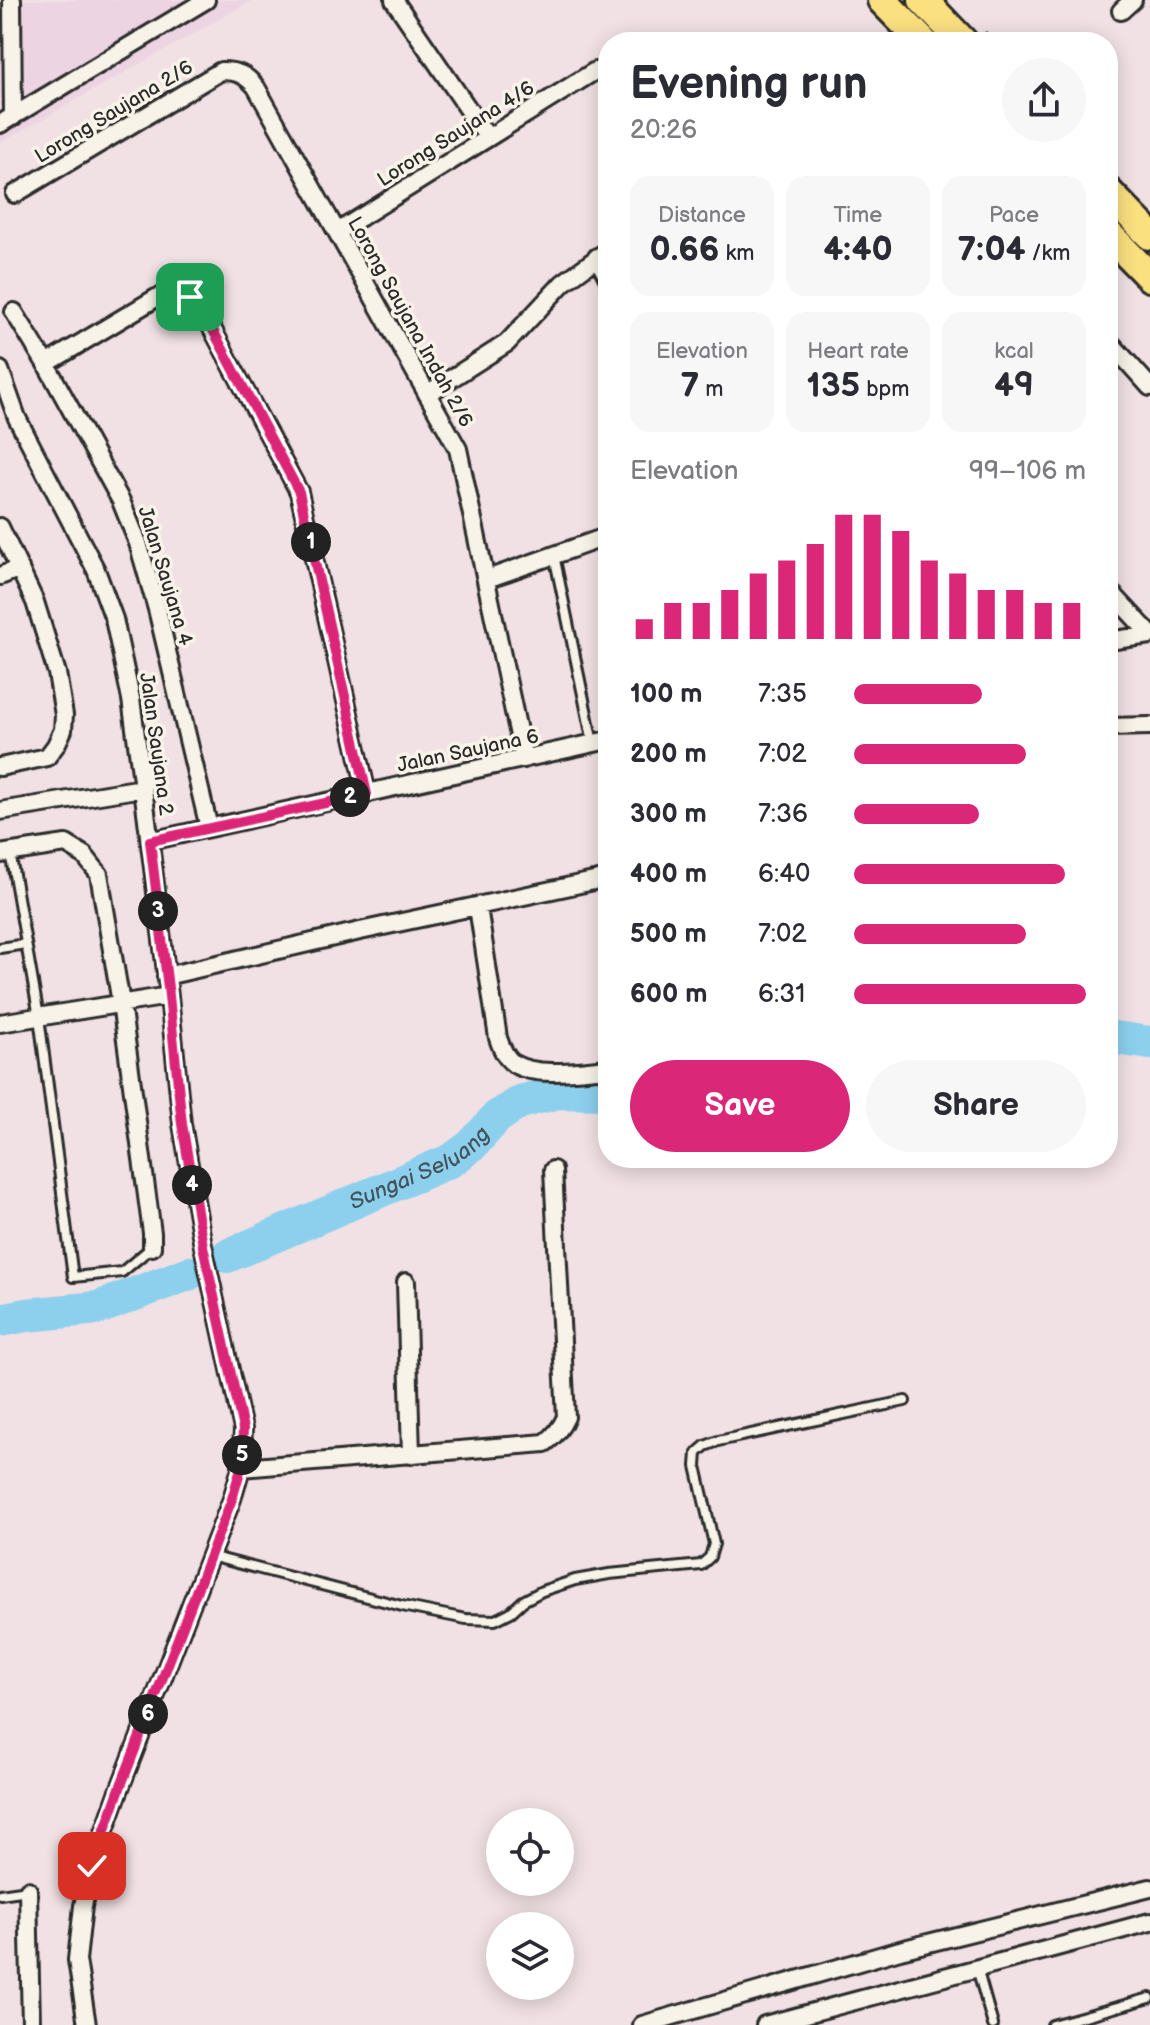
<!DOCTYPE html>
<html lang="en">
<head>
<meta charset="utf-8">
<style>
  body { margin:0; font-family:"Balsamiq Sans",sans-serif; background:#f7f7f7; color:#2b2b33; height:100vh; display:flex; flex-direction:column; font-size:30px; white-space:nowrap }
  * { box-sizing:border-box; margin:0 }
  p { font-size:26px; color:#7c7c81 }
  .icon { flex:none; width:44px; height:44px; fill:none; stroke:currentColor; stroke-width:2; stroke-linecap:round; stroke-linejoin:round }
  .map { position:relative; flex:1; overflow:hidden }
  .drawer { position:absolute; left:598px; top:32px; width:520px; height:1136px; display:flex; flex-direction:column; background:#fff; border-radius:32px; box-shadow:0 4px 20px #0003 }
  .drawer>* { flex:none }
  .tools { position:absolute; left:486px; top:1808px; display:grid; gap:16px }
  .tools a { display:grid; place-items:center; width:88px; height:88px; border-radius:50%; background:#fff; box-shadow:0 4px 20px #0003; font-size:40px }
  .pin { position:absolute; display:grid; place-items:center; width:68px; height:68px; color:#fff; margin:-34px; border-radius:16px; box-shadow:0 4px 12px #0006 }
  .km { position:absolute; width:40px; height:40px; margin:-20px; border-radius:50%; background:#222; color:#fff; font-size:22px; line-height:40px; text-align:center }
  .round { display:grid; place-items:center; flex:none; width:84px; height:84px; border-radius:42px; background:#f7f7f7 }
  .headline { display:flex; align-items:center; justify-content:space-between; height:136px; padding:0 32px }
  h1 { font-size:44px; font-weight:700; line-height:60px }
  .metrics { display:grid; grid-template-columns:repeat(3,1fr); gap:12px; height:136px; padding:8px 32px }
  .metrics div { display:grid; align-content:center; border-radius:20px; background:#f7f7f7; text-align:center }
  .metrics b { font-size:34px; font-weight:700 }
  .metrics small { font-size:22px; font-weight:400 }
  .metrics p { font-size:22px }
  .chart { height:224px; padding:16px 32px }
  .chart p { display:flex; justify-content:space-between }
  .chart svg { width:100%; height:144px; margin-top:8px; stroke:#db2777; stroke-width:6 }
  .primary-button { display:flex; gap:16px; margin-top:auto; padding:16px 32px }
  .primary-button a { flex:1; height:92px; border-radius:48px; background:#db2777; color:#fff; font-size:32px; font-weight:700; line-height:92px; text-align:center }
  .primary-button a+a { background:#f7f7f7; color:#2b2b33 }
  ul { padding:0 32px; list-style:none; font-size:26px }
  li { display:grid; grid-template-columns:128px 96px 1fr; align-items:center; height:60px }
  li i { height:20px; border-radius:10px; background:#db2777 }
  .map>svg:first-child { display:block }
  .built { fill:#edd4e2 }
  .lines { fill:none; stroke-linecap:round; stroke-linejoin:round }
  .river { stroke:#8cd0ee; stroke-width:34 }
  .lane-casing { stroke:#2b2b2b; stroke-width:14 }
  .street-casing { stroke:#2b2b2b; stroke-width:22 }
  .highway-casing { stroke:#2b2b2b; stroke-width:34 }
  .path { stroke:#2b2b2b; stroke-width:3; stroke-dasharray:2 6; stroke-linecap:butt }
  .lane { stroke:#f7f3e8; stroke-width:8 }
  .street { stroke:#f7f3e8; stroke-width:16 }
  .highway { stroke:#fbe080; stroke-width:28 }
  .route-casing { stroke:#fff; stroke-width:16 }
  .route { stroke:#db2777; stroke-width:10 }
  .labels { text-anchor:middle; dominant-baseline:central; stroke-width:7; stroke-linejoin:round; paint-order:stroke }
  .street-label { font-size:20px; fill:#2b2b2b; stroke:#f7f3e8 }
  .water-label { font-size:22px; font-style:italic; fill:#43545c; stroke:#f7f3e8 }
</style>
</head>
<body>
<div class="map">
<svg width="1150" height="2025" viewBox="0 0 1150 2025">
  <rect width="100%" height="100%" fill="#f1e1e4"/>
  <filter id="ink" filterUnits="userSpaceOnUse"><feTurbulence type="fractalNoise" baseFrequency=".0125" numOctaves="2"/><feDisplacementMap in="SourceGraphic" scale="16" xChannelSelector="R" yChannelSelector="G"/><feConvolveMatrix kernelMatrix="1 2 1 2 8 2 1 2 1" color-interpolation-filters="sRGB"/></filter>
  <g filter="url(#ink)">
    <path class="built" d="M0,0H253L0,143Z"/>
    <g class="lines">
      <g class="river">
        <path d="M1108,1037L1150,1043"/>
        <path id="s1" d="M227,1256L452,1160L472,1145L497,1117L520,1102L558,1092L601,1093L608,1092"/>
        <path d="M0,1320L27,1315L98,1308L190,1273"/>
      </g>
      <g class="lane-casing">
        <path id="lane" d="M554,555L593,743
          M10,852L39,1017L73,1277L122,1272L152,1247
          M0,948L26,944
          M210,1556L402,1606L466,1619L495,1620L511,1612L523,1601L542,1591L575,1580L609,1574L701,1565L710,1557L714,1544L696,1466L697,1453L705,1446L718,1441L905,1401
          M0,1894L28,1890
          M977,1968L993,2025
          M1052,2025L1150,1998"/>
      </g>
      <g class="street-casing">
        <path id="street" d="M12,0L13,117
          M394,0L488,138
          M1121,11L1133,0
          M0,124L206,0
          M15,194L221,71C238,71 246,75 256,87L458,449L524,759
          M337,232L595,71
          M597,257L608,278
          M14,312L46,364L121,501L138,543L157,609L209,828
          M1108,340L1150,387
          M46,364L156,298C173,293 185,292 199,304L299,492L367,794
          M0,370L17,418L96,570L114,619L131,699L143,788L169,996L182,1124L203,1246L243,1429L241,1468L232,1499L120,1788L92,1866L83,1906L77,1960L87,2025
          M427,394L507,343L563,283L608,250
          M0,527L35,602L57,673L64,715L63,730L56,745L47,757L0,767
          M0,576L20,568
          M487,579L608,536
          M1108,589L1150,634
          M1108,641L1150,635
          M1108,727L1150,726
          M0,811L143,788
          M150,841L608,740
          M0,854L66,844L84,855L99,874L121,1003L152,1233V1247
          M478,907L498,1038C501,1047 505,1058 514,1064C538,1078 582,1070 608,1068
          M166,976L360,931L608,878
          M0,1023L169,996
          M406,1282L411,1455
          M241,1468L545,1443C555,1436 561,1428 566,1417L553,1170
          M28,1890L31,2025
          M642,2025L900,1950L1150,1888
          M765,2025L1150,1922"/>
      </g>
      <g class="highway-casing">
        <path id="highway" d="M882,0L923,42
          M923,0L963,42
          M1108,192L1150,235
          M1108,234L1150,277"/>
      </g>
      <path class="path" d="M985,32L995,42
        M1108,161L1116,169"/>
      <use href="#lane" class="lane"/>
      <use href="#street" class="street"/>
      <use href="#highway" class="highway"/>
    </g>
  </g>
  <g class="lines" filter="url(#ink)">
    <g class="route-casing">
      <path id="route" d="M92,1866L120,1788L232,1499L241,1468L243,1429L203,1246L182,1124L169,996L150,841L367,794L299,492L199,304L190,297"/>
    </g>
    <use href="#route" class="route"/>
  </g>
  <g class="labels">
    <g class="street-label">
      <text transform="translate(114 112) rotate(-31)">Lorong Saujana 2/6</text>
      <text transform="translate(456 134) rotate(-32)">Lorong Saujana 4/6</text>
      <text transform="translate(410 322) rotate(61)">Lorong Saujana Indah 2/6</text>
      <text transform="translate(165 576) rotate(73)">Jalan Saujana 4</text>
      <text transform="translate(156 744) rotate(82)">Jalan Saujana 2</text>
      <text transform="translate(468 751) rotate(-12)">Jalan Saujana 6</text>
    </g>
    <g class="water-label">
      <text stroke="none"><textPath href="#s1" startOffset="212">Sungai Seluang</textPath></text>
    </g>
  </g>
</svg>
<div class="tools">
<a><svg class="icon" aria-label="locate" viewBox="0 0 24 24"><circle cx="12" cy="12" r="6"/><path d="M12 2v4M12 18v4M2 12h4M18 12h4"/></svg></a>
<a><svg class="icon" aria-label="layers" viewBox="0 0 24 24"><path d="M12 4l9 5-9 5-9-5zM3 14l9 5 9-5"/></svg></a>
</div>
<div class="pin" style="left:190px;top:297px;background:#1e9e55"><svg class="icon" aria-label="arrive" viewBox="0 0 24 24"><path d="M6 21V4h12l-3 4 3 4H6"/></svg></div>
<div class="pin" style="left:92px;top:1866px;background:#d93025"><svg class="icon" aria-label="check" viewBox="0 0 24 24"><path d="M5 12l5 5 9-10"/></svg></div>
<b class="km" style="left:311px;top:542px">1</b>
<b class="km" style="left:350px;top:797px">2</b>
<b class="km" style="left:158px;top:911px">3</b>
<b class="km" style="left:192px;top:1185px">4</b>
<b class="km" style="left:242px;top:1455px">5</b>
<b class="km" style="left:148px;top:1714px">6</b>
<section class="drawer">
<div class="headline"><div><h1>Evening run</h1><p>20:26</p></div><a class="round"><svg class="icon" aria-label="share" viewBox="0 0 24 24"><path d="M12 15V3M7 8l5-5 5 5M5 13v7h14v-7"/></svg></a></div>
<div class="metrics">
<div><p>Distance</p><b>0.66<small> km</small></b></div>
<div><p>Time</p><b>4:40</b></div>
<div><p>Pace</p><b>7:04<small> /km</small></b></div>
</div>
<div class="metrics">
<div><p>Elevation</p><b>7<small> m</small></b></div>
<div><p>Heart rate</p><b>135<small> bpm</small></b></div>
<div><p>kcal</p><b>49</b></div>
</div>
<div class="chart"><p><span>Elevation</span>99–106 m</p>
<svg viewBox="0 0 160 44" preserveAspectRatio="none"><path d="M5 44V38M15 44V33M25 44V33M35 44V29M45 44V24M55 44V20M65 44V15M75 44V6M85 44V6M95 44V11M105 44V20M115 44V24M125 44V29M135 44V29M145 44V33M155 44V33"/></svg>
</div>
<ul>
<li><b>100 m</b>7:35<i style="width:55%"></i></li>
<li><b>200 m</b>7:02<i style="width:74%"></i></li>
<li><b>300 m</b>7:36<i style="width:54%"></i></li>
<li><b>400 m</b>6:40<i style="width:91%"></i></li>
<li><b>500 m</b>7:02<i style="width:74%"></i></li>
<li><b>600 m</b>6:31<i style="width:100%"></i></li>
</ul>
<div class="primary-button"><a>Save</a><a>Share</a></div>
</section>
</div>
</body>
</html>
